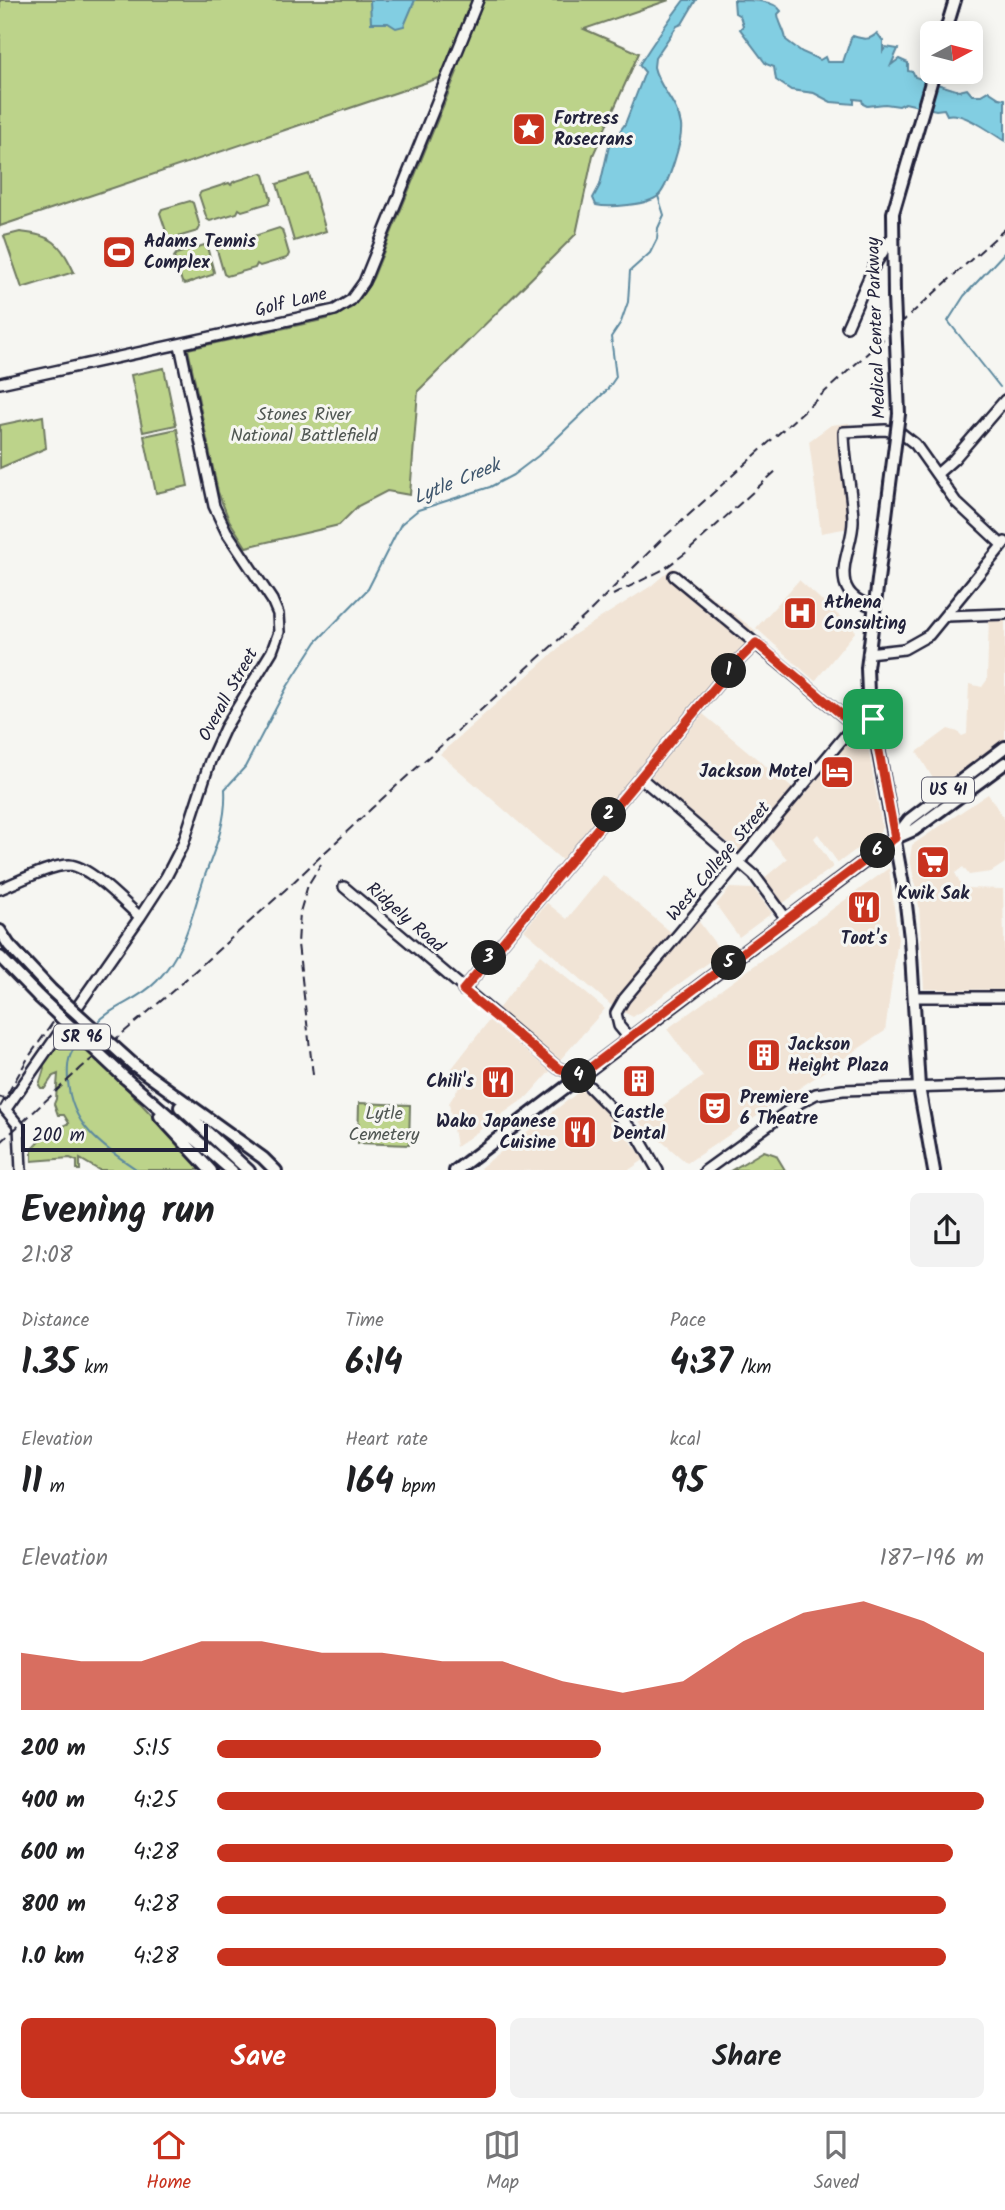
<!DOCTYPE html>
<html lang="en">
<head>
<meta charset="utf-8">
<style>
  body { margin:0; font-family:Kalam,sans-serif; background:#f2f2f2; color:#202124; height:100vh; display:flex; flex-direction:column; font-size:26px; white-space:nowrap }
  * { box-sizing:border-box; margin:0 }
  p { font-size:23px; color:#757577 }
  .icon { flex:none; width:38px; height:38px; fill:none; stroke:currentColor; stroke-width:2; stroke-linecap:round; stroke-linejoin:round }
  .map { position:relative; height:1170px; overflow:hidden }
  .sheet { display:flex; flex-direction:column; background:#fff; flex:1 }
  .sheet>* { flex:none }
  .needle { width:46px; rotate:83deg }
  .fabs { position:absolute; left:920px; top:21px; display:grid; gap:14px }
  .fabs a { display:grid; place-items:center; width:63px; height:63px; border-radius:10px; background:#fff; box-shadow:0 4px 18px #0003; font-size:35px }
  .scale { position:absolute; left:21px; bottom:18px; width:187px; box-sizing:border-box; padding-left:7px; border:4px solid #22223b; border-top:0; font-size:19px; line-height:24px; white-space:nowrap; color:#22223b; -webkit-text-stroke:5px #f6f6f2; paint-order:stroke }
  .pin { position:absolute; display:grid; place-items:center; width:60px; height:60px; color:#fff; margin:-30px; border-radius:14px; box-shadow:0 4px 10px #0006 }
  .km { position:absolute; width:35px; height:35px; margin:-18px; border-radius:50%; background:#222; color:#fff; font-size:19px; line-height:35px; text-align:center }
  .round { display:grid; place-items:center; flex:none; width:74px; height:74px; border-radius:10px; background:#f2f2f2 }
  .overview { display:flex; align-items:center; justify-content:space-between; height:119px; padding:0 21px }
  h1 { font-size:38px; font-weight:600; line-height:52px }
  .metrics { display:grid; grid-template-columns:repeat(3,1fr); gap:10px; height:119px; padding:7px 21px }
  .metrics div { display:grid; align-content:center }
  .metrics b { font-size:35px; font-weight:600 }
  .metrics small { font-size:19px; font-weight:400 }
  .metrics p { font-size:19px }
  .chart { height:196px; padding:14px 21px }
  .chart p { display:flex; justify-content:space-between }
  .chart svg { width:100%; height:126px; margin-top:7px; fill:#c8321e; opacity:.7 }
  .cta { display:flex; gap:14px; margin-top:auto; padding:14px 21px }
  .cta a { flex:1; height:80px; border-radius:10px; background:#c8321e; color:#fff; font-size:28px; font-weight:600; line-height:80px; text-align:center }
  .cta a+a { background:#f2f2f2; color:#202124 }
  ul { padding:0 21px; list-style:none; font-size:23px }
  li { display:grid; grid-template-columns:112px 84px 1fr; align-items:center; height:52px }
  li i { height:18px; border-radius:9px; background:#c8321e }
  .dock { display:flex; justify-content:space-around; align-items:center; height:98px; border-top:2px solid #e0e0e0; background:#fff; font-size:19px; color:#757577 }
  .dock a { display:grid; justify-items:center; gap:4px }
  .dock .on { color:#c8321e }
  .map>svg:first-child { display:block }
  .built { fill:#f1e4d6 }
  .green { fill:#bcd38a; stroke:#6f7a62; stroke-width:2 }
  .water { fill:#82cee2; stroke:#5c899f; stroke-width:2 }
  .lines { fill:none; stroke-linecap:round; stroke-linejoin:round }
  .stream { stroke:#5c899f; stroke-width:2 }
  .minor-casing { stroke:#22223b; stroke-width:14 }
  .major-casing { stroke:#22223b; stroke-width:16 }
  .minor { stroke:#f6f6f2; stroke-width:9 }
  .major { stroke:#f6f6f2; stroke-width:10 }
  .rail { stroke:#22223b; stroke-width:2; stroke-dasharray:10 5; stroke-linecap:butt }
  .major-bridge-casing { stroke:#22223b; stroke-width:16; stroke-linecap:butt }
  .major-bridge { stroke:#f6f6f2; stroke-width:10 }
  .route-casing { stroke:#fff; stroke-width:14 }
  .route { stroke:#c8321e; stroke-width:9 }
  .labels { text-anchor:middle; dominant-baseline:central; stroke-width:6; stroke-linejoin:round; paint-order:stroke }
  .shield { fill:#f6f6f2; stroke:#626272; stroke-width:2 }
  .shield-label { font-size:16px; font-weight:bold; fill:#22223b }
  .poi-label { font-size:18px; font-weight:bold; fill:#22223b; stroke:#f6f6f2; text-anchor:start }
  .street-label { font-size:18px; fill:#22223b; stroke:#f6f6f2 }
  .park-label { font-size:18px; fill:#505753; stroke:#f6f6f2 }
  .water-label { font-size:19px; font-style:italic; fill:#3f566d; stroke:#f6f6f2 }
</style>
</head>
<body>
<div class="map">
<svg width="1005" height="1171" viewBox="0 0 1005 1171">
  <rect width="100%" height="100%" fill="#f6f6f2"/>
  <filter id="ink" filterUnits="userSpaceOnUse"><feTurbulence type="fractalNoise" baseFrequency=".0143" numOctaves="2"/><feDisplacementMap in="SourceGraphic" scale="14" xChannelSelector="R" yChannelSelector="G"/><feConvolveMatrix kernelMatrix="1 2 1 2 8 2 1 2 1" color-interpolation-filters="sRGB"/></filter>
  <g filter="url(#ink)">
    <path class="built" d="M849,423L860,526L821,533L809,441L831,425Z
      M673,567L756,631L680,725L563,861L440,754L572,636L651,586Z
      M799,580L856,631L815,681L756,628Z
      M989,617H1005V739L938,787L917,752L948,729L958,732L962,736L967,734L969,684L982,687L987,680Z
      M703,714L803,797L855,733L863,731L866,735L882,827L880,832L838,863L818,834L814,838L833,867L782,904L763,879L787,859L760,827L739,852L649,777Z
      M988,794L1005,820V863L991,872L969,875L963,867L955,873L963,888L1003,889L1005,990L924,989L919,906L910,858L912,845Z
      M889,868L898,939L885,1031L687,1163L639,1122L703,1077L667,1029Z
      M603,875L679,939L697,919L722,953L633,1017L611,1005L524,930L547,903L567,919Z
      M730,888L754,889L772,913L739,937L716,905Z
      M540,955L605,1009L528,1096L456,1147L449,1103L461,1084L449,1072Z
      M585,1087L645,1159L629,1170L482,1171L480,1168Z"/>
    <path class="green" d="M0,0H669L584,29L639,53L593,155L576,234L418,391L410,495L387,491L358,506L339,525L246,547L229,520L218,492L188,349L327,319L351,308L360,299L373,278L457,72L0,226Z
      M261,173L264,175L271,199L269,203L242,211L239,209L237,213L210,221L207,219L199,195L201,192L229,183L231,185L233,182Z
      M309,174L326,231L294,241L277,184Z
      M190,201L193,203L200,227L198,231L171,239L168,237L160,213L162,209Z
      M279,228L282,230L289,254L287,258L260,266L257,264L255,268L227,276L224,274L217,250L218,247L246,238L249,240L251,237Z
      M20,232C52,235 61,243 74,272L22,288L4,236Z
      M204,245L207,247L214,272L212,275L185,284L182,282L174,257L176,254Z
      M164,368L176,425L143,432L131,375Z
      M43,416L46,448L0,468V425Z
      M177,429L188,486L156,493L144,436Z
      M66,1032L118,1079L203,1170H99L80,1159V1170H77V1161L70,1158L32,1161V1149L45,1135L69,1123L64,1115H58L54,1104L56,1099L58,1074L53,1076L45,1088H41L39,1085L44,1069L42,1052L52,1037L63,1036Z
      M359,1103L410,1105L409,1145L358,1143Z
      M764,1151L776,1155L785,1170H732Z"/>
    <path class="water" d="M370,0H415L404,26L396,28L388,23H371Z
      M684,0H696L682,24L677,26L655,58L654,67C658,87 678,103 681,125C683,139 668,187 658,196C648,205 609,208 596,205L593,198L600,185L609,146L625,124L645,72L639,65C653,43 668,21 684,0Z
      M734,0C750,0 775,0 781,11L778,14C779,24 785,30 786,40L802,52L820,60L825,57L827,62H843L851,38L853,36C863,39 870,41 877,33L883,41V51L886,47L898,49L891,65L899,59L908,63V71L913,72L915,77L959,91L967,89L972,95H981L988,91L999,98L1005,99V141C990,132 963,111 947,115L944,109L936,110L905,103L899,106L885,104L867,106L863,104L862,100L854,99V104L831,102L814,93L791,90L776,80L774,67L766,64L740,29L743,26L740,16L735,13Z"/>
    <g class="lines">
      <path class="stream" d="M1000,387L948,321L964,296L1005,252
        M96,1024C113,1005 138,1001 157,981C187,948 191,917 204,878C215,849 227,821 225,789L245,767L287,687L316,642L368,589L401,524L418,510L490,487L513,475L538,456L607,390L616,377L611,337L621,322L628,302L630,271L650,253L657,239L658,228L664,215L658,196
        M80,1041C68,1053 67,1064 68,1081C71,1127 104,1147 139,1171"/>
      <g class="minor-casing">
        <path id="minor" d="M847,327L873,268L891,239
          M0,383L335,310L351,300L364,282L478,0
          M937,474L954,459L1005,400
          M674,576L854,725
          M873,606C861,603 849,597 845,583C840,562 854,540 853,519C852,489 844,461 844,432L885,430L901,433L915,444L956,502L1002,545
          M946,616L1005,614
          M868,653L904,649L929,635L1005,542
          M641,778L754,875L787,920
          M344,887L558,1068L579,1076L638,1136L658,1171
          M0,889C18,882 50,865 69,865C90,866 124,903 140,917
          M463,990L732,667L756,643
          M914,997H1005
          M629,1038L619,1026L616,1013L624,999L854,725L873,719
          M0,1103L19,1126L21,1171
          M6,1109L140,917L166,877L183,844L210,761L225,728L272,651L279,632L278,614L272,600L226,531L214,506L180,345
          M705,1171L799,1103L816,1094L843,1090L1005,1085"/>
      </g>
      <g class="major-casing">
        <path id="major" d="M945,33L955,0
          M894,296L893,213L934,72
          M890,484L867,668L868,693L905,896L910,938L919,1087L934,1171
          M898,837L914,830L1005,763
          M0,931L9,945L51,990
          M0,957L39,997
          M134,1065L263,1158L276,1171
          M125,1078L232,1171
          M180,1107L249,1171
          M160,1116L211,1171
          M455,1171L895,838L909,820L1005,747"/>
      </g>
      <use href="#minor" class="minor"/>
      <use href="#major" class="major"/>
      <path class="rail" d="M613,595L664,569L687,552L778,469
        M313,1075L298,944L300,912L308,885L321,864
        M0,1107L28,1058L61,1011
        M0,1143L81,1068L167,996L285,890L372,808L585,616L661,540L1005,229"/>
      <g class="major-bridge-casing">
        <path id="major-bridge" d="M890,484L899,414L894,296
          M51,990L134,1065
          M39,997L125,1078"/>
      </g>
      <use href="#major-bridge" class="major-bridge"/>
    </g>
  </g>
  <g class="lines" filter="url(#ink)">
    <g class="route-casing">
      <path id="route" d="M756,643L854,725L873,719L895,838L579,1076L558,1068L463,990L732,667Z"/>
    </g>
    <use href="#route" class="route"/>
  </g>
  <defs>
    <g id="sight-square" transform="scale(1.75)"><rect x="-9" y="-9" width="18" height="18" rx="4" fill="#c8321e" stroke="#f6f6f2"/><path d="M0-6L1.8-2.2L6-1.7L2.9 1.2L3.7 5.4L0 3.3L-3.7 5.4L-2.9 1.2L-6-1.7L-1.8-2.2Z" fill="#fff"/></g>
    <g id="stadium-square" transform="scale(1.75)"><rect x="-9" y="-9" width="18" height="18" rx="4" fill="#c8321e" stroke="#f6f6f2"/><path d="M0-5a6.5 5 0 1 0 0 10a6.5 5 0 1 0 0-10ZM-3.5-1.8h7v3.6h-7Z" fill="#fff"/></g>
    <g id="hospital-square" transform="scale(1.75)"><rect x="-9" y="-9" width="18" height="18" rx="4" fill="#c8321e" stroke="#f6f6f2"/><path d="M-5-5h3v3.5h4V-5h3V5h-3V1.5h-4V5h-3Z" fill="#fff"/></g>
    <g id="hotel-square" transform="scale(1.75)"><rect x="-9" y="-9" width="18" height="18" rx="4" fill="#c8321e" stroke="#f6f6f2"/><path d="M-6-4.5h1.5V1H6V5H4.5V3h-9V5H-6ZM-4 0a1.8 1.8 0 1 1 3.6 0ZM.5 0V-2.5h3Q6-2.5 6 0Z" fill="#fff"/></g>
    <g id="supermarket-square" transform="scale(1.75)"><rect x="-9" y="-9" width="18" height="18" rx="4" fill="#c8321e" stroke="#f6f6f2"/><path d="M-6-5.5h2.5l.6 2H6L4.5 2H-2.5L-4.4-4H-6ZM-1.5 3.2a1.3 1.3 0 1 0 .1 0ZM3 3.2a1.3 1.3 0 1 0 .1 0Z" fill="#fff"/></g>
    <g id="restaurant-square" transform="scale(1.75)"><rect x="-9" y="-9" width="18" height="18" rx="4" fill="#c8321e" stroke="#f6f6f2"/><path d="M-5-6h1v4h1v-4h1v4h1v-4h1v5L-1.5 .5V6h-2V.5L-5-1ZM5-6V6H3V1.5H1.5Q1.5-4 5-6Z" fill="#fff"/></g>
    <g id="building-square" transform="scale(1.75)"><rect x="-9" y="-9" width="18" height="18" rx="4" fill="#c8321e" stroke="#f6f6f2"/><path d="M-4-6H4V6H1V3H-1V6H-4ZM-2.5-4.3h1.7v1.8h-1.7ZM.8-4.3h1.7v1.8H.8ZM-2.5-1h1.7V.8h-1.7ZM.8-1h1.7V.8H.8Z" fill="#fff"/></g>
    <g id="theatre-square" transform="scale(1.75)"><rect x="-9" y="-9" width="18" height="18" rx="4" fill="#c8321e" stroke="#f6f6f2"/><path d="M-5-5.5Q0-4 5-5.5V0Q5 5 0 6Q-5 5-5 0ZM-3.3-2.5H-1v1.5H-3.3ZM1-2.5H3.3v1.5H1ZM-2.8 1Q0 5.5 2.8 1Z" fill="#fff"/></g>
  </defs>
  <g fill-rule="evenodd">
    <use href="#sight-square" x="529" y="129"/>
    <use href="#stadium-square" x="119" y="252"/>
    <use href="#hospital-square" x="800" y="613"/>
    <use href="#hotel-square" x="837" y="772"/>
    <use href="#supermarket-square" x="933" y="862"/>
    <use href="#restaurant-square" x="864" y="907"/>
    <use href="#building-square" x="764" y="1055"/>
    <use href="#building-square" x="639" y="1081"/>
    <use href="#restaurant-square" x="498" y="1082"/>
    <use href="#theatre-square" x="715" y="1108"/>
    <use href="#restaurant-square" x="580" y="1132"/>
  </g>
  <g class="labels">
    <g class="shield">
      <rect x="922" y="777.5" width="52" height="25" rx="5"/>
      <rect x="54" y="1024.5" width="56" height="25" rx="5"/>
    </g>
    <g class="shield-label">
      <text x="948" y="790">US 41</text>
      <text x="82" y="1037">SR 96</text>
    </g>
    <g class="poi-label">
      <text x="554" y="119">Fortress<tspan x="554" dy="21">Rosecrans</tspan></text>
      <text x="144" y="242">Adams Tennis<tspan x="144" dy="21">Complex</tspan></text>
      <text x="824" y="603">Athena<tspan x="824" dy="21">Consulting</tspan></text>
      <text x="812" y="772" text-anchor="end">Jackson Motel</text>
      <text x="933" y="894" text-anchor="middle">Kwik Sak</text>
      <text x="864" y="939" text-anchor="middle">Toot's</text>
      <text x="788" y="1045">Jackson<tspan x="788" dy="21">Height Plaza</tspan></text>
      <text x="474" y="1082" text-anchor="end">Chili's</text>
      <text x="740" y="1098">Premiere<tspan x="740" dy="21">6 Theatre</tspan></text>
      <text x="639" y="1113" text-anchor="middle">Castle<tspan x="639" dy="21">Dental</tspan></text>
      <text x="556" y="1122" text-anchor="end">Wako Japanese<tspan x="556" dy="21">Cuisine</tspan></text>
    </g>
    <g class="street-label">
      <text transform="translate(291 303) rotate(-14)">Golf Lane</text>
      <text transform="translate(877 328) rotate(-92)">Medical Center Parkway</text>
      <text transform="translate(229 695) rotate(-61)">Overall Street</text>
      <text transform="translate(719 862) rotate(-50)">West College Street</text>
      <text transform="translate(405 918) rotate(41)">Ridgely Road</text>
    </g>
    <g class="park-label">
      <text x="304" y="415">Stones River<tspan x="304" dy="21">National Battlefield</tspan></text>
      <text x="384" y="1114">Lytle<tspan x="384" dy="21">Cemetery</tspan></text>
    </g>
    <g class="water-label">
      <text transform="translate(457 482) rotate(-22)">Lytle Creek</text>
    </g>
  </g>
</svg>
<div class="fabs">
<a><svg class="needle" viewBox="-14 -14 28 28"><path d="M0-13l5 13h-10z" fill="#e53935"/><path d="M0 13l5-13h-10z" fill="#757577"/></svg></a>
</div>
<div class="scale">200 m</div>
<div class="pin" style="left:873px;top:719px;background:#1e9e55"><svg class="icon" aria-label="arrive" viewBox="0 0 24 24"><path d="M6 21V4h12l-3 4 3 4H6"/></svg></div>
<b class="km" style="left:729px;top:671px">1</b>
<b class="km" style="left:609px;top:815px">2</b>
<b class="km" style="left:489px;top:958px">3</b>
<b class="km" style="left:579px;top:1076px">4</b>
<b class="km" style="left:729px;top:963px">5</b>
<b class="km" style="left:878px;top:851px">6</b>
</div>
<section class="sheet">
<div class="overview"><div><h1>Evening run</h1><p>21:08</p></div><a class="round"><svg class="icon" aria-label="share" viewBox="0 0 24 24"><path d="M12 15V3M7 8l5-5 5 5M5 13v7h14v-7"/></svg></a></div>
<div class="metrics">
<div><p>Distance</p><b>1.35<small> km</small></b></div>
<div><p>Time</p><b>6:14</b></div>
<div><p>Pace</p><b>4:37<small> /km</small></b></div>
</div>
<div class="metrics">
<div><p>Elevation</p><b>11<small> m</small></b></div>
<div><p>Heart rate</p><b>164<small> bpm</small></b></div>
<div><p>kcal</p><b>95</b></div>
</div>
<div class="chart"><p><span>Elevation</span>187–196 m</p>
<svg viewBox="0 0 160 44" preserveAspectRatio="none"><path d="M0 44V24L10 27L20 27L30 20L40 20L50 24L60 24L70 27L80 27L90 34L100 38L110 34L120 20L130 10L140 6L150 13L160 24V44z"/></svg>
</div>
<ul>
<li><b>200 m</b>5:15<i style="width:50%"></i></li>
<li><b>400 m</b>4:25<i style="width:100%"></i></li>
<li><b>600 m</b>4:28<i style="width:96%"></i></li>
<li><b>800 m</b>4:28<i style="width:95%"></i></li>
<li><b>1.0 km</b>4:28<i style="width:95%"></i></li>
</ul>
<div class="cta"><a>Save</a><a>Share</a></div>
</section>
<nav class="dock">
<a class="on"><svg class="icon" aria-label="home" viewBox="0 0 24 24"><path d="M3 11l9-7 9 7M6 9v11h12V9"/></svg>Home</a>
<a><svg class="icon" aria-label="map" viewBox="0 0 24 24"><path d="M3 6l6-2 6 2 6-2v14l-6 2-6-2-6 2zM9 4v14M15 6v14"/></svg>Map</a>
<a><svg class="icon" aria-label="saved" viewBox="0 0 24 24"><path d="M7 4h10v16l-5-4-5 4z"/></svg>Saved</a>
</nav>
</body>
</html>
